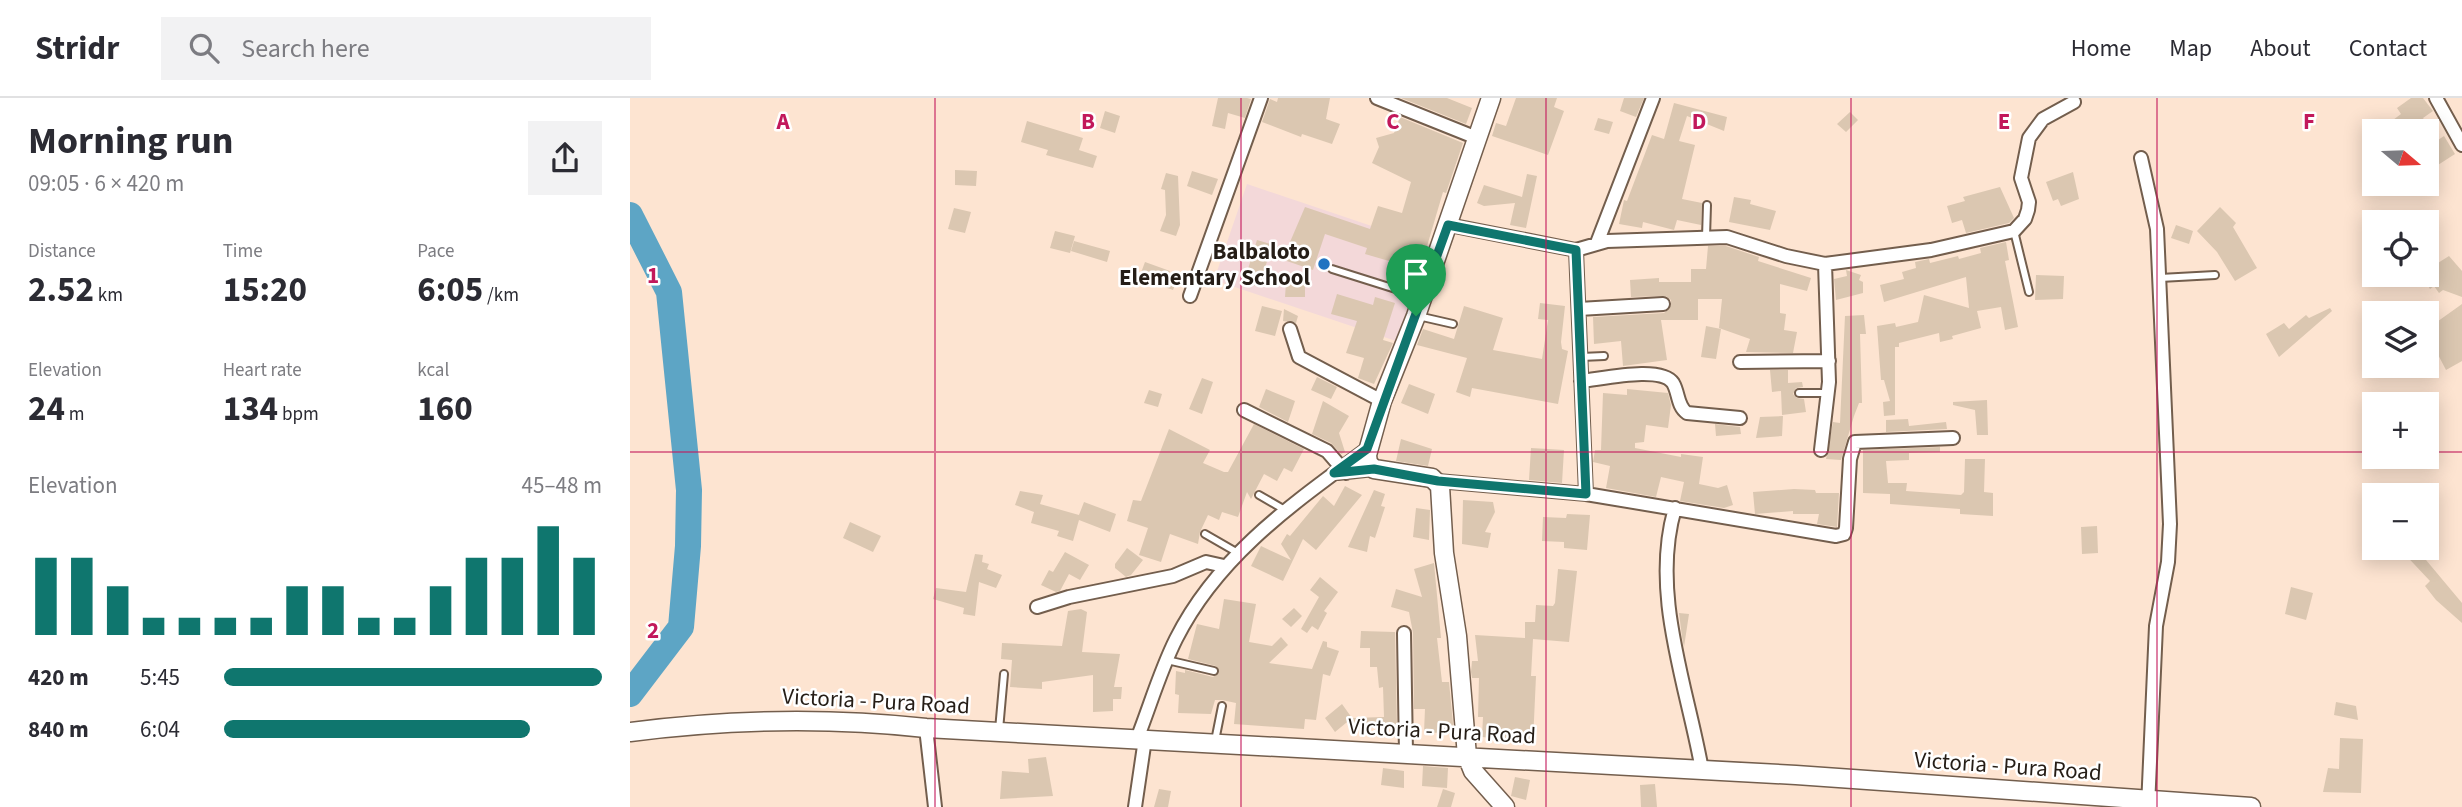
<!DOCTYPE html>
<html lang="en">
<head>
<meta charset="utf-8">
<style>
  body { margin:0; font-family:"Source Sans 3",sans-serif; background:#f2f2f3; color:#2b2b33; height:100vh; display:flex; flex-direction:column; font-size:26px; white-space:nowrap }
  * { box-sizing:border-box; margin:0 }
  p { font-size:23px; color:#7c7c81 }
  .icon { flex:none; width:38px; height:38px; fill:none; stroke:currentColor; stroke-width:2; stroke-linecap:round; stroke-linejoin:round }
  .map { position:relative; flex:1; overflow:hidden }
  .drawer { display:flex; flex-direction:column; background:#fff; width:630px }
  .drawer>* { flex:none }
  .needle { width:46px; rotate:109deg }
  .tools { position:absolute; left:1732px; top:21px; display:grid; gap:14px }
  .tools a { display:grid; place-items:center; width:77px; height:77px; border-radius:0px; background:#fff; box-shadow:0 4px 18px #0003; font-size:35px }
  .pin { position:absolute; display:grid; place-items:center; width:60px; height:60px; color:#fff; margin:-72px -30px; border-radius:50% 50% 50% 0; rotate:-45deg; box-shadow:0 0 7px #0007 }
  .pin .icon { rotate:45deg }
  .round { display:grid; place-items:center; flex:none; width:74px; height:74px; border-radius:0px; background:#f2f2f3 }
  .overview { display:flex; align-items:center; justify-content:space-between; height:119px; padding:0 28px }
  h1 { font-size:38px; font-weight:700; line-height:52px }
  .metrics { display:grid; grid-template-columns:repeat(3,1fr); gap:10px; height:119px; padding:7px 28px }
  .metrics div { display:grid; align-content:center }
  .metrics b { font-size:35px; font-weight:700 }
  .metrics small { font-size:19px; font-weight:400 }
  .metrics p { font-size:19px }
  .chart { height:196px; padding:14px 28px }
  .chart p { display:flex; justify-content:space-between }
  .chart svg { width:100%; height:126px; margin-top:7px; stroke:#0f766e; stroke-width:6 }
  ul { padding:0 28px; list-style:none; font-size:23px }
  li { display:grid; grid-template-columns:112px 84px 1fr; align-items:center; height:52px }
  li i { height:18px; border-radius:9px; background:#0f766e }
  header { display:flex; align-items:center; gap:42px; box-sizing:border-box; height:98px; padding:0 35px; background:#fff; border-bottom:2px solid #e1e1e2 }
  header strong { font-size:33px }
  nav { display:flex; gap:38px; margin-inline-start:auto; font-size:24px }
  .search { width:490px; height:63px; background:#f2f2f3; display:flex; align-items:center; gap:18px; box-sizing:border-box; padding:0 24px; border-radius:0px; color:#7c7c81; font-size:26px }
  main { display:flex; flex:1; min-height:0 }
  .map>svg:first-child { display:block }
  .education { fill:#f3d8d9 }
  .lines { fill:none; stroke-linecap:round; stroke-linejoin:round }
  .river { stroke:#5da5c5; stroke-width:26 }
  .building { fill:#dbc7b1 }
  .lane-casing { stroke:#735e4d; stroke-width:10 }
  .street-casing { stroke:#735e4d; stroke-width:16 }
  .secondary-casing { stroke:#735e4d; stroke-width:21 }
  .lane { stroke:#fff; stroke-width:6 }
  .street { stroke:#fff; stroke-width:12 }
  .secondary { stroke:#fff; stroke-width:18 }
  .route-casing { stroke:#fff; stroke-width:14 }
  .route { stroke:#0f766e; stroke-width:9 }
  .grid { fill:none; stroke:#c2185b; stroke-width:2; stroke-opacity:0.55 }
  .poi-dot { fill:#2273c1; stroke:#fff; stroke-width:2.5 }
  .labels { text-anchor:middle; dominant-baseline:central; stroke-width:5; stroke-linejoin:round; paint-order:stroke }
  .poi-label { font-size:23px; font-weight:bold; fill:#251d16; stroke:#fff; text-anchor:end }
  .street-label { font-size:23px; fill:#251d16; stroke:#fff }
  .grid-label { font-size:23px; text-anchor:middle; font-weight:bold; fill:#c2185b; stroke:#fff; stroke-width:5; stroke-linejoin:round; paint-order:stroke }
</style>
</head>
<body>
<header>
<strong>Stridr</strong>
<div class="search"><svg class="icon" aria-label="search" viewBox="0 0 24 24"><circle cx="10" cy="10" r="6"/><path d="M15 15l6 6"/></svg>Search here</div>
<nav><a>Home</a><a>Map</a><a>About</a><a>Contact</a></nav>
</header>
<main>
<section class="drawer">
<div class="overview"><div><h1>Morning run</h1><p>09:05 · 6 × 420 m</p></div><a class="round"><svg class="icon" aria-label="share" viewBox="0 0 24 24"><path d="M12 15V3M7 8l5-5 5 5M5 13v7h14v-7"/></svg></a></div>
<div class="metrics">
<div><p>Distance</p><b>2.52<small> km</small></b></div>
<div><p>Time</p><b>15:20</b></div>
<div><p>Pace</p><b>6:05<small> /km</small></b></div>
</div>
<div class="metrics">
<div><p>Elevation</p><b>24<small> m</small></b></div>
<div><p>Heart rate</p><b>134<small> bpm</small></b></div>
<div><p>kcal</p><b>160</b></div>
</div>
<div class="chart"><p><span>Elevation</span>45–48 m</p>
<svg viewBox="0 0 160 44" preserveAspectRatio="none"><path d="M5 44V17M15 44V17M25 44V27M35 44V38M45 44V38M55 44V38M65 44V38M75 44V27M85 44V27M95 44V38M105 44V38M115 44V27M125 44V17M135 44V17M145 44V6M155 44V17"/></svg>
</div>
<ul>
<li><b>420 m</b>5:45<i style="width:100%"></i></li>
<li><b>840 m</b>6:04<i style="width:81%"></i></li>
</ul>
</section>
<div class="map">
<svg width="1832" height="709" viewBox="0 0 1832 709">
  <rect width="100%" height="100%" fill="#fde4d1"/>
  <path class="education" d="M617,86L804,149L772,245L584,182Z"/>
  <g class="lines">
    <path class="river" d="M0,117L39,194L59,392L58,448L51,529L0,596"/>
  </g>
  <path class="building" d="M588,0H617L621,1L615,20L598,15L595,31L582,28Z
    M648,0H700L696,21L710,26L702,46L672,36L671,39L632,24L640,1L647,4Z
    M771,0H817L842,10L836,26Z
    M886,0H927L924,9L934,13L918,57L862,38L866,25L876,28Z
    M994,0H1014L1006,19L990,13Z
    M1781,0H1793L1803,13L1793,20L1795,23L1791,26L1797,33H1771L1763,22L1771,16L1767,10Z
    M1044,5L1097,19L1094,33L1057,18L1049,43L1065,47L1052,101L1072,105L1071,127L1047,122L1044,132L1013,124L1012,130L989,126L994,102L997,103L1022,37L1034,41Z
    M475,13L490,18L485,35L470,30Z
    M1220,14L1228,22L1216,34L1207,26Z
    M770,19L833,45L816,95L813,94L790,172L735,156L737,150L695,136L683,172L639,157L629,189L614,184L627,142L657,151L675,109L740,131L748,108L772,115L781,84L742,65L749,49L746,40L764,35Z
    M968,20L983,24L979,36L964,32Z
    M397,23L453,40L449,52L467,58L463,70L416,57L418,52L391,44Z
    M1797,34L1805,44L1814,38L1825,56L1797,74Z
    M325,72L347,73L346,88L325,87Z
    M562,73L588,81L582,97L557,88Z
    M1443,74L1449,101L1431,108L1428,101L1423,103L1416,84Z
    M536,75L548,78L550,127L546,138L530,133L536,117L535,92L531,91Z
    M897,76L907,78L896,130L880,127L885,105L854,108L847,105L854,87L892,99Z
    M1370,89L1384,120L1379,125L1336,135L1332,122L1322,125L1317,108L1335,103L1333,99Z
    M1104,99L1121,102L1120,106L1146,113L1140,132L1099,124Z
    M1590,109L1606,125L1603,129L1627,170L1605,183L1587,154L1567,133Z
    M324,110L341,114L335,135L318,131Z
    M1546,127L1563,133L1559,146L1541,140Z
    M425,133L445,138L440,155L420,150Z
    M444,143L480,153L477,164L441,153Z
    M1376,144L1379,162L1375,163L1388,229L1375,232L1371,209L1347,213L1351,230L1322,238L1323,241L1310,244L1309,235L1269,245V249H1265V317L1254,318L1253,304L1260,303L1254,282H1251L1247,228L1265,225L1266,229L1288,224L1294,197L1339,210L1336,179L1254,204L1250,187L1274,181L1272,174L1286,170L1285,164L1299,161L1300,165L1328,158L1329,161L1351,155L1350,150Z
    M1078,148H1096L1129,159L1128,163L1181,180L1177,193L1150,186V215L1156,216L1154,232L1167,234L1163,255L1116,254L1120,241L1089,230L1092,201H1068V222H1031L1037,262L993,268L991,243L964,246L963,219L1034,215L1040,210L1041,202L1036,198L1001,199L1000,182L1029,180V184H1061V171H1076Z
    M1819,158L1832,173V199L1813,192L1809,195L1804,188L1800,191L1792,177H1803L1800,170Z
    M515,164L540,173L538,178L547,182L543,192L509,180Z
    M1216,172L1231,177L1229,182L1233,184V195L1206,202L1204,181L1217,178Z
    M1406,177L1434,178L1433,201L1405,202Z
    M656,185H675V199H655Z
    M707,196L743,207L745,199L765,205L753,242L763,245L744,286L728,280L734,260L716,255L727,223L701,216Z
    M910,205L935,208L931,244L932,251L938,253L928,306L842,290L840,299L826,294L837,260L787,247L793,231L824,241L834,208L873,220L863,252L912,261L918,222L908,221Z
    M1832,206V263L1816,272L1802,245L1797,248V231Z
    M632,208L652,213L645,238L625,233Z
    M1700,210L1702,213L1649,259L1636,236L1654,225L1659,231L1676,217L1679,220Z
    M654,211L668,218L666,225L653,223Z
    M1234,217L1236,236H1230L1232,305H1229L1224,318L1211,362L1196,361L1203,324L1210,325L1215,218Z
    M1076,228L1091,231L1086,261L1071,259Z
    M1140,272H1158V285L1172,284L1173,289L1166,290L1163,296L1167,300L1174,301L1176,314L1152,317L1151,293L1142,294Z
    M687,279L707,289L701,301L681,292Z
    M572,280L583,284L572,316L559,311Z
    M779,286L805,296L798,316L771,305Z
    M636,291L665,303L658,324L629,309Z
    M997,291L1038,295L1041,307L1038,330L1016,327L1014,344L1005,345V350L1051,359V356L1073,359L1069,386L1088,390L1097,387L1103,407L1094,410L1050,403L1054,384L1031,379L1026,399L976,390L980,368L963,364L965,352H971L973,295L997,297Z
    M519,292L532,296L528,309L514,305Z
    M1357,302L1358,337H1347L1345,312L1323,307V304Z
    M693,303L719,318L709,335L715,354L711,356L701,345L682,336Z
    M1153,318L1152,338L1126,340L1130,319Z
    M1278,321L1279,328L1316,324L1317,331L1256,334V322Z
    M624,326L674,351L662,374L654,370L647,383L634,376L621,401L617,394L608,419L592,414L589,422L578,417L570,434L568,446L540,436L531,464L509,457L518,430L497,423L503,402L511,403L539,331L580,352L573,365L594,374H598Z
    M1085,326L1110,329L1111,336L1086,338Z
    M771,341L802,351L798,368L766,363Z
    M1310,349V354L1279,355V362L1256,363L1258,385H1277L1276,393L1331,397L1334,394L1335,361H1355L1354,394L1363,395V418L1330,416V411L1260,406V396L1233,395V352Z
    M901,350L934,352L932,385L899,382Z
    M715,388L732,397L686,452L673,441L653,483L621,468L631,448L661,462L651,446L657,436L660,438L693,398L704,408Z
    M1164,391L1185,392L1186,395H1209L1207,429L1187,426L1189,416H1163V413L1125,416L1123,394Z
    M744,392L755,396L751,408L755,409L745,440L740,438L737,454L718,449Z
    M390,393L413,397L410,406L449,417L454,404L486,416L480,434L449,422L443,443L427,438L429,433L401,425L404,414L385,407Z
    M833,402L863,404L865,414L855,434L861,435L858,450L832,446Z
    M786,410L800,412L799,442L783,439Z
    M937,416L960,417L957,452L934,450V444L912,443L913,419L936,420Z
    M220,424L251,438L243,454L213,440Z
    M1467,428L1468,455L1452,456L1451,429Z
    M497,450L513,462L501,477L496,479L485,470V466Z
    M1769,450H1793L1800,458L1796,462L1832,505V525L1806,502L1795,488L1800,483Z
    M435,454L459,467L450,482L439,476L430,493L426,494L411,487L419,472L423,474Z
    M345,456L353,457L352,464L359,466L357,471L372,477L366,490L349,484L345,518L333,516L334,510L303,501L306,490L336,494Z
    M804,465L811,540H807L812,584H819L824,636L794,634L795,611H784L783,535L779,514L761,509L766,491L792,499L784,471Z
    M928,471L947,473L939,544L903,541L901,578H906L903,644L852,639L853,619H848L849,580H842L841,574L842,563H848L845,537L895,540V524H905L906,507L923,508L925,505Z
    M690,479L708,494L694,513L697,515L688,532L682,528L677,535L671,531L689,499L680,492Z
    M1661,489L1683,495L1676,522L1655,516Z
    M594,501L626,506L619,544L642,548L651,539L658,547L639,565L682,571L693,543L697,544V549L709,553L700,578L693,576L686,622L675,621L674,631L604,626L606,605L592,602H585L581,616L548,615L549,597L545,596L546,573L555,575V572L583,579L589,575L586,568L558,561L567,526L589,531Z
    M664,510L672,518L661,529L652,521Z
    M451,511L457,514L452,554L490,556L484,589H492L491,601H483V613L463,614V577L412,584V591L380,589L382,562L371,561L372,545L432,548L438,513Z
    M1049,515L1059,516L1054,549L1052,539Z
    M731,533L765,534L767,629L724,630L723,620L754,619L753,589L749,590L747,569H740V550H730Z
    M1706,604L1726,608L1728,622L1704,617Z
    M712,606L722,620L705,634L695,620Z
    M1710,640L1733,641L1731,695L1693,694L1698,670L1709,671Z
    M416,659L423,698L370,701L372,673L399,675L398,661Z
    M793,668L818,670L817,690L792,688Z
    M753,670L774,673V690L751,687Z
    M885,679L900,682L896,702L881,698Z
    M1025,686L1027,709H1011L1010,687Z
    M529,691L541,693L538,709H524Z
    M813,691L825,695L821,709H807Z"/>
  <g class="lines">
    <g class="lane-casing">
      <path id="lane" d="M1384,133L1399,194
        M1076,139L1077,107
        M702,171L791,199
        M1530,180L1585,177
        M788,218L823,226
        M951,259L974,258
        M1169,295H1197
        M629,397L655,412
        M575,436L608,455
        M537,562L584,573
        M369,632L374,576
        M585,643L592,608"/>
    </g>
    <g class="street-casing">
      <path id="street" d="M747,0L847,40
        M1806,0L1832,47
        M1511,60L1527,131L1540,426L1538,464L1526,528L1518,709
        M967,145L1023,0
        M946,152L977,143L1097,139L1156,158L1195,166L1301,152L1384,133L1395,121L1398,112L1399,104L1391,80L1399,40L1413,21L1444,4
        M560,198L631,0
        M949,211L1033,206
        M660,231L669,259L752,303
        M1110,264L1199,263
        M951,283C972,281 1031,267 1043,285C1049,295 1047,308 1057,315L1110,320
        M614,312L697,353L716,375
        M1191,352L1199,284L1195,166
        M708,375L744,371
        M808,383L956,396L946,152L819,127
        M956,396L1206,438L1214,436L1216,430L1220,361L1225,344L1323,340
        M1045,410C1020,495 1057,587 1072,672
        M407,509L439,499L543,478L576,464L594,468
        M774,535L776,655
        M296,630L305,709
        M507,641C520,608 530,573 546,541C588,457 664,405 737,351
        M505,709L515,641"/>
    </g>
    <g class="secondary-casing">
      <path id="secondary" d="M861,0L786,218L752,303L737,357L738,365L744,371L802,380L810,388L814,455L827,538L837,658L843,673L875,709
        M0,634C100,621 196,619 296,630L1166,677L1621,709"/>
    </g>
    <use href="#lane" class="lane"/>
    <use href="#street" class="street"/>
    <use href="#secondary" class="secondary"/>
  </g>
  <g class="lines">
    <g class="route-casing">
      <path id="route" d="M818,127L946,152L956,396L808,383L744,371L704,375L737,351Z"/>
    </g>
    <use href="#route" class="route"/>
  </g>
  <path class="grid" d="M305,0V709M611,0V709M916,0V709M1221,0V709M1527,0V709M0,354H1745M1797,354H1832"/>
  <circle class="poi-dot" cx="694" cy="166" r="7"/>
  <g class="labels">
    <g class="poi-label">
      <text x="680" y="153">Balbaloto<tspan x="680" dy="26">Elementary School</tspan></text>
    </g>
    <g class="street-label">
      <text transform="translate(246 603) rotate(3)">Victoria - Pura Road</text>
      <text transform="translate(812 633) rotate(3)">Victoria - Pura Road</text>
      <text transform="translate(1378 668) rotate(4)">Victoria - Pura Road</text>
    </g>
  </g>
  <g class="grid-label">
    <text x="153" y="31">A</text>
    <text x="458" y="31">B</text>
    <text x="763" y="31">C</text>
    <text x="1069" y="31">D</text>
    <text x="1374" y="31">E</text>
    <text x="1679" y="31">F</text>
    <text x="23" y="185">1</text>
    <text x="23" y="540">2</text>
  </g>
</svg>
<div class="tools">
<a><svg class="needle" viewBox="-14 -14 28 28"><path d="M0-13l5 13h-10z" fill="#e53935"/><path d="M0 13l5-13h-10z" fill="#7c7c81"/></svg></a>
<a><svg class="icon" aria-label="locate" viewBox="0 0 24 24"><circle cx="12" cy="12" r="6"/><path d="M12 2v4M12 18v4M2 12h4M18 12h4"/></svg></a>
<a><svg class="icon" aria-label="layers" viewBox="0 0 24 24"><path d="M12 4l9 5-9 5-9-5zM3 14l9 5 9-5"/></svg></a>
<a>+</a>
<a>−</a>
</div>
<div class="pin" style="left:786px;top:218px;background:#1e9e55"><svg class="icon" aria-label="arrive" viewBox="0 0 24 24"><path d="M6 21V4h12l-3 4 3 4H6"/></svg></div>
</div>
</main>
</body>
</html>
